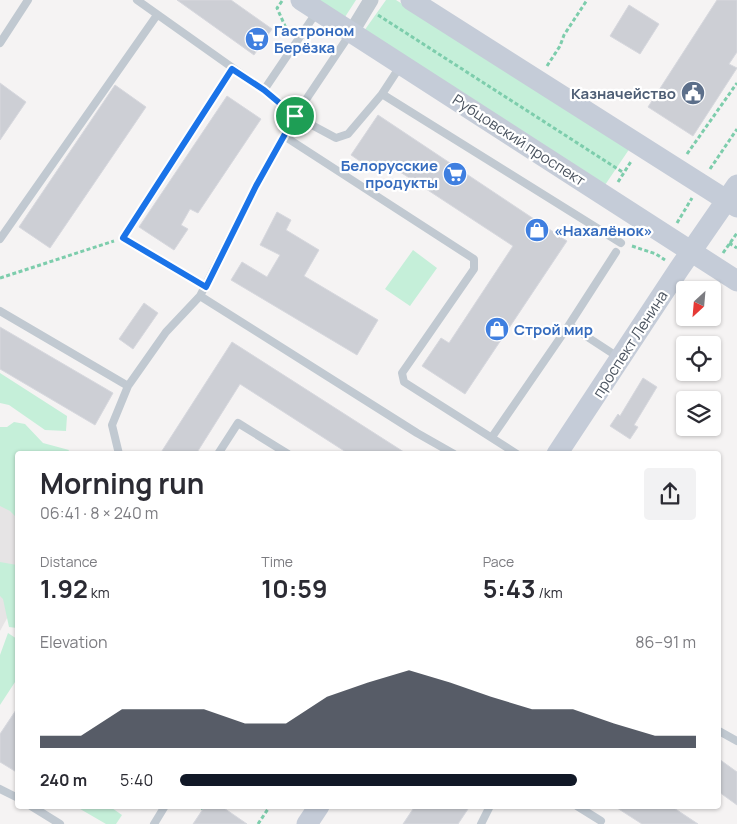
<!DOCTYPE html>
<html lang="en">
<head>
<meta charset="utf-8">
<style>
  body { margin:0; font-family:Manrope,sans-serif; background:#f2f2f3; color:#2b2b33; height:100vh; display:flex; flex-direction:column; font-size:19px; white-space:nowrap }
  * { box-sizing:border-box; margin:0 }
  p { font-size:16px; color:#7c7c81 }
  .icon { flex:none; width:28px; height:28px; fill:none; stroke:currentColor; stroke-width:2; stroke-linecap:round; stroke-linejoin:round }
  .map { position:relative; flex:1; overflow:hidden }
  .drawer { position:absolute; left:15px; top:451px; width:706px; height:358px; display:flex; flex-direction:column; background:#fff; border-radius:5px; box-shadow:0 1px 4px #0004 }
  .drawer>* { flex:none }
  .needle { width:32px; rotate:206deg }
  .fabs { position:absolute; left:676px; top:281px; display:grid; gap:10px }
  .fabs a { display:grid; place-items:center; width:45px; height:45px; border-radius:5px; background:#fff; box-shadow:0 1px 4px #0004; font-size:25px }
  .pin { position:absolute; display:grid; place-items:center; width:42px; height:42px; color:#fff; margin:-21px; border:2px solid #fff; border-radius:50%; box-shadow:0 1px 5px #0007 }
  .round { display:grid; place-items:center; flex:none; width:52px; height:52px; border-radius:5px; background:#f2f2f3 }
  .overview { display:flex; align-items:center; justify-content:space-between; height:85px; padding:0 25px }
  h1 { font-size:28px; font-weight:700; line-height:38px }
  .stats { display:grid; grid-template-columns:repeat(3,1fr); gap:8px; height:85px; padding:5px 25px }
  .stats div { display:grid; align-content:center }
  .stats b { font-size:25px; font-weight:700 }
  .stats small { font-size:14px; font-weight:400 }
  .stats p { font-size:14px }
  .chart { height:140px; padding:10px 25px }
  .chart p { display:flex; justify-content:space-between }
  .chart svg { width:100%; height:90px; margin-top:5px; fill:#111827; opacity:.7 }
  ul { padding:0 25px; list-style:none; font-size:16px }
  li { display:grid; grid-template-columns:80px 60px 1fr; align-items:center; height:38px }
  li i { height:12px; border-radius:6px; background:#111827 }
  .map>svg:first-child { display:block }
  .education { fill:#e6e4e5 }
  .green { fill:#c5efd9 }
  .building { fill:#cdcfd5; stroke:#d7d8de }
  .lines { fill:none; stroke-linecap:round; stroke-linejoin:round }
  .path { stroke:#7dcdac; stroke-width:3; stroke-dasharray:4 2.5; stroke-linecap:butt }
  .lane { stroke:#c1c9d1; stroke-width:8 }
  .street { stroke:#c1c9d1; stroke-width:15 }
  .secondary { stroke:#c5ccd8; stroke-width:21 }
  .route-casing { stroke:#fff; stroke-width:10 }
  .route { stroke:#1a73e8; stroke-width:6 }
  .labels { text-anchor:middle; dominant-baseline:central; stroke-width:4.5; stroke-linejoin:round; paint-order:stroke }
  .shop-label { font-size:15px; font-weight:bold; fill:#366cbe; stroke:#fff; text-anchor:start }
  .service-label { font-size:15px; font-weight:bold; fill:#4e5e75; stroke:#fff; text-anchor:end }
  .street-label { font-size:15px; fill:#4b5460; stroke:#fff }
</style>
</head>
<body>
<div class="map">
<svg width="737" height="824" viewBox="0 0 737 824">
  <rect width="100%" height="100%" fill="#f5f3f3"/>
  <path class="education" d="M0,436L18,454L17,600L0,631Z"/>
  <path class="green" d="M317,0H356L345,17Z
    M386,0H396L630,148L605,185L364,31Z
    M413,250L437,268L410,306L385,289Z
    M0,373L67,416L66,431L45,430L9,405L0,403Z
    M14,422L25,424L43,443L69,450L67,454H18L17,518L10,511L0,506V427H7Z
    M0,562L17,565V628L9,627L3,599L0,596Z
    M8,633L17,639V679L0,705V655Z
    M75,806H109L122,815L116,824H106Z"/>
  <path class="building" d="M177,0H231L272,29L254,55Z
    M717,0H737V52L729,64L737,68L693,136L648,107Z
    M629,5L659,24L640,54L610,36Z
    M0,83L26,102L0,140Z
    M115,85L146,107L50,248L19,227Z
    M227,96L261,119L198,213L190,209L181,225L188,229L174,250L139,227Z
    M378,115L567,241L465,394L422,366L441,338L449,343L513,246L388,164L380,175L351,155Z
    M277,212L291,220L286,230L319,250L304,276L378,320L357,355L231,280L242,262L267,277L280,255L260,245Z
    M144,303L158,313L133,349L119,339Z
    M0,327L113,393L95,425L0,369Z
    M232,342L407,454H349L240,384L196,454H160Z
    M643,378L657,387L634,425L638,427L630,439L610,426L618,414L620,416Z
    M18,707V773L0,762V734Z
    M719,759L737,772V805L719,792Z
    M205,806H221L247,824H193Z
    M415,806H470L458,824H403Z
    M614,806H671L698,824H642Z"/>
  <g class="lines">
    <path class="path" d="M282,1L277,8L289,35
      M378,15L624,173
      M547,66L560,46L564,35L587,0
      M687,154L737,83
      M710,169L737,129
      M618,182L632,160
      M677,223L692,198
      M131,243L197,282
      M729,243L737,248
      M632,246L656,254L665,260
      M723,253L737,233
      M0,278L114,241
      M200,806L203,809
      M258,824L270,806"/>
    <path class="lane" d="M137,0L264,90L295,116L336,138L348,134L382,94
      M0,43L28,0
      M401,65L382,94L621,243
      M264,90L316,13
      M284,136L474,259V269L402,373L404,382L517,454
      M123,238L232,69
      M0,239L157,15
      M200,296L256,186L295,116L350,34
      M0,311L128,386L166,332L200,296L417,433L454,454
      M569,325L616,252
      M492,437L569,325L618,357
      M119,454L112,425L128,386
      M218,454L238,423L288,454
      M719,731L737,741
      M0,789L18,798
      M31,806L60,824
      M577,806L601,821
      M154,824L165,806
      M481,824L490,806"/>
    <path class="street" d="M351,33L371,0"/>
    <path class="secondary" d="M301,0L737,281
      M411,0L737,207
      M557,454L679,269L737,185
      M307,824L319,806"/>
  </g>
  <g class="lines">
    <g class="route-casing">
      <path id="route" d="M232,69L264,90L295,116L256,186L206,287L123,238Z"/>
    </g>
    <use href="#route" class="route"/>
  </g>
  <defs>
    <g id="supermarket-disc" transform="scale(1.25)"><circle r="9.5" fill="#3f7fe0" stroke="#fff"/><path d="M-6-5.5h2.5l.6 2H6L4.5 2H-2.5L-4.4-4H-6ZM-1.5 3.2a1.3 1.3 0 1 0 .1 0ZM3 3.2a1.3 1.3 0 1 0 .1 0Z" fill="#fff"/></g>
    <g id="civic-disc" transform="scale(1.25)"><circle r="9.5" fill="#5c6f8a" stroke="#fff"/><path d="M-.6-6.5H3V-4.5H.6V-3L4-1V1h2V6H-6V1h2V-1L-.6-3ZM-1.2 2.5V6h2.4V2.5Z" fill="#fff"/></g>
    <g id="shop-disc" transform="scale(1.25)"><circle r="9.5" fill="#3f7fe0" stroke="#fff"/><path d="M-5-2.5h2.3a2.7 3.5 0 0 1 5.4 0H5L5.5 6h-11ZM-1.5-2.5h3a1.5 2.3 0 0 0-3 0Z" fill="#fff"/></g>
  </defs>
  <g fill-rule="evenodd">
    <use href="#supermarket-disc" x="257" y="39"/>
    <use href="#civic-disc" x="693" y="93"/>
    <use href="#supermarket-disc" x="455" y="174"/>
    <use href="#shop-disc" x="537" y="230"/>
    <use href="#shop-disc" x="497" y="329"/>
  </g>
  <g class="labels">
    <g class="shop-label">
      <text x="274" y="30">Гастроном<tspan x="274" dy="17">Берёзка</tspan></text>
      <text x="438" y="165" text-anchor="end">Белорусские<tspan x="438" dy="17">продукты</tspan></text>
      <text x="554" y="230">«Нахалёнок»</text>
      <text x="514" y="329">Строй мир</text>
    </g>
    <g class="service-label">
      <text x="676" y="93">Казначейство</text>
    </g>
    <g class="street-label">
      <text transform="translate(519 140) rotate(33)">Рубцовский проспект</text>
      <text transform="translate(630 344) rotate(-57)">проспект Ленина</text>
    </g>
  </g>
</svg>
<div class="fabs">
<a><svg class="needle" viewBox="-14 -14 28 28"><path d="M0-13l5 13h-10z" fill="#e53935"/><path d="M0 13l5-13h-10z" fill="#7c7c81"/></svg></a>
<a><svg class="icon" aria-label="locate" viewBox="0 0 24 24"><circle cx="12" cy="12" r="6"/><path d="M12 2v4M12 18v4M2 12h4M18 12h4"/></svg></a>
<a><svg class="icon" aria-label="layers" viewBox="0 0 24 24"><path d="M12 4l9 5-9 5-9-5zM3 14l9 5 9-5"/></svg></a>
</div>
<div class="pin" style="left:295px;top:116px;background:#1e9e55"><svg class="icon" aria-label="arrive" viewBox="0 0 24 24"><path d="M6 21V4h12l-3 4 3 4H6"/></svg></div>
<section class="drawer">
<div class="overview"><div><h1>Morning run</h1><p>06:41 · 8 × 240 m</p></div><a class="round"><svg class="icon" aria-label="share" viewBox="0 0 24 24"><path d="M12 15V3M7 8l5-5 5 5M5 13v7h14v-7"/></svg></a></div>
<div class="stats">
<div><p>Distance</p><b>1.92<small> km</small></b></div>
<div><p>Time</p><b>10:59</b></div>
<div><p>Pace</p><b>5:43<small> /km</small></b></div>
</div>
<div class="chart"><p><span>Elevation</span>86–91 m</p>
<svg viewBox="0 0 160 44" preserveAspectRatio="none"><path d="M0 44V38L10 38L20 25L30 25L40 25L50 32L60 32L70 19L80 12L90 6L100 12L110 19L120 25L130 25L140 32L150 38L160 38V44z"/></svg>
</div>
<ul>
<li><b>240 m</b>5:40<i style="width:77%"></i></li>
</ul>
</section>
</div>
</body>
</html>
